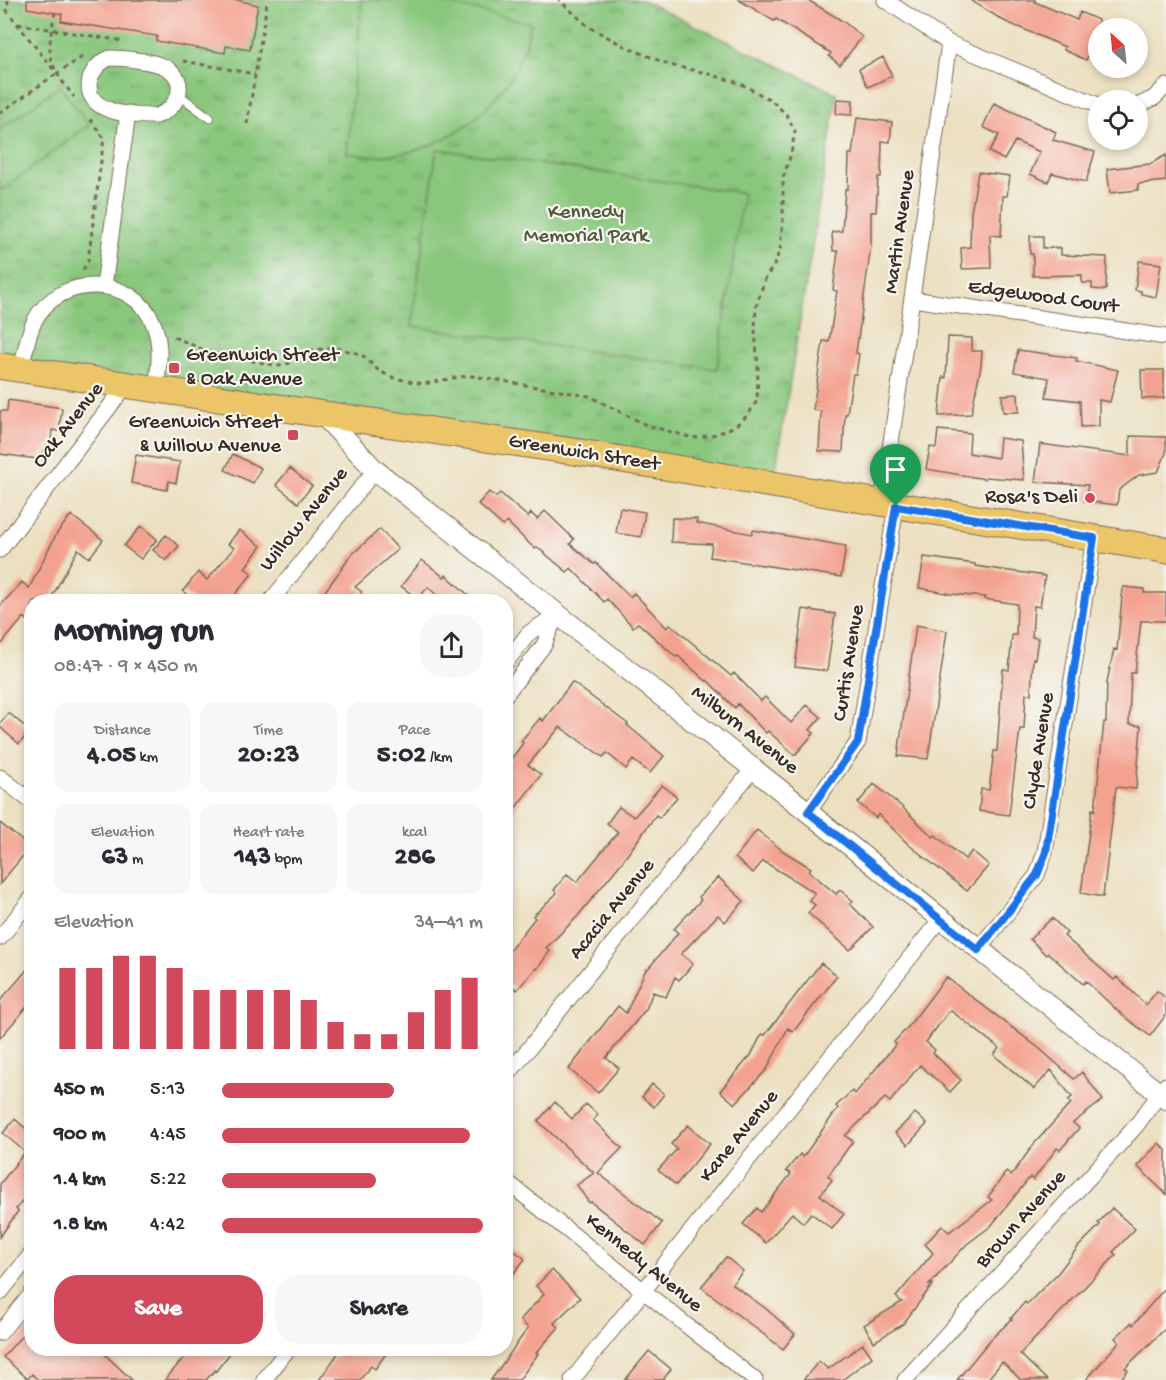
<!DOCTYPE html>
<html lang="en">
<head>
<meta charset="utf-8">
<style>
  body { margin:0; font-family:"Gochi Hand",sans-serif; background:#f7f7f7; color:#2b2b33; height:100vh; display:flex; flex-direction:column; font-size:22px; white-space:nowrap }
  * { box-sizing:border-box; margin:0 }
  p { font-size:20px; color:#7c7c81 }
  .icon { flex:none; width:33px; height:33px; fill:none; stroke:currentColor; stroke-width:2; stroke-linecap:round; stroke-linejoin:round }
  .map { position:relative; flex:1; overflow:hidden }
  .sheet { position:absolute; left:24px; top:594px; width:489px; height:762px; display:flex; flex-direction:column; background:#fff; border-radius:24px; box-shadow:0 3px 9px #0003 }
  .sheet>* { flex:none }
  .needle { width:39px; rotate:333deg }
  .controls { position:absolute; left:1088px; top:18px; display:grid; gap:12px }
  .controls a { display:grid; place-items:center; width:60px; height:60px; border-radius:50%; background:#fff; box-shadow:0 3px 9px #0003; font-size:30px }
  .pin { position:absolute; display:grid; place-items:center; width:51px; height:51px; color:#fff; margin:-62px -26px; border-radius:50% 50% 50% 0; rotate:-45deg; box-shadow:0 0 6px #0007 }
  .pin .icon { rotate:45deg }
  .round { display:grid; place-items:center; flex:none; width:63px; height:63px; border-radius:24px; background:#f7f7f7 }
  .summary { display:flex; align-items:center; justify-content:space-between; height:102px; padding:0 30px }
  h1 { font-size:33px; font-weight:700; line-height:45px }
  .figures { display:grid; grid-template-columns:repeat(3,1fr); gap:9px; height:102px; padding:6px 30px }
  .figures div { display:grid; align-content:center; border-radius:15px; background:#f7f7f7; text-align:center }
  .figures b { font-size:26px; font-weight:700 }
  .figures small { font-size:16px; font-weight:400 }
  .figures p { font-size:16px }
  .chart { height:168px; padding:12px 30px }
  .chart p { display:flex; justify-content:space-between }
  .chart svg { width:100%; height:108px; margin-top:6px; stroke:#d1495b; stroke-width:6 }
  .action { display:flex; gap:12px; margin-top:auto; padding:12px 30px }
  .action a { flex:1; height:69px; border-radius:24px; background:#d1495b; color:#fff; font-size:24px; font-weight:700; line-height:69px; text-align:center }
  .action a+a { background:#f7f7f7; color:#2b2b33 }
  ul { padding:0 30px; list-style:none; font-size:20px }
  li { display:grid; grid-template-columns:96px 72px 1fr; align-items:center; height:45px }
  li i { height:15px; border-radius:8px; background:#d1495b }
  .map>svg:first-child { display:block }
  .grass { fill:url(#grass-tufts); stroke:#62784e; stroke-width:1.5 }
  .garden { fill:#89c77d; stroke:#62784e; stroke-width:1.5 }
  .building { fill:#f4a290 }
  .lines { fill:none; stroke-linecap:round; stroke-linejoin:round }
  .service-casing { stroke:#796a57; stroke-width:10 }
  .minor-casing { stroke:#796a57; stroke-width:17 }
  .tertiary-casing { stroke:#796a57; stroke-width:22 }
  .primary-casing { stroke:#796a57; stroke-width:28 }
  .path { stroke:#796a57; stroke-width:3; stroke-dasharray:4.5 4.5; stroke-linecap:butt }
  .service { stroke:#fff; stroke-width:8 }
  .minor { stroke:#fff; stroke-width:15 }
  .tertiary { stroke:#fff; stroke-width:20 }
  .primary { stroke:#edc569; stroke-width:26 }
  .route-casing { stroke:#fff; stroke-width:12 }
  .route { stroke:#1a73e8; stroke-width:8 }
  .poi-dot { fill:#d1495b; stroke:#f6f6f2; stroke-width:2 }
  .labels { text-anchor:middle; dominant-baseline:central; stroke-width:4.5; stroke-linejoin:round; paint-order:stroke }
  .park-label { font-size:21px; fill:#52593a; stroke:#f6f6f2 }
  .street-label { font-size:21px; fill:#3b2a1e; stroke:#f6f6f2 }
  .poi-label { font-size:21px; fill:#3b2a1e; stroke:#f6f6f2; text-anchor:end }
</style>
</head>
<body>
<div class="map">
<svg width="1166" height="1380" viewBox="0 0 1166 1380">
  <defs>
    <pattern id="grass-tufts" width="24" height="20" patternUnits="userSpaceOnUse" patternTransform="scale(1.5)"><rect width="24" height="20" fill="#89c77d"/><path d="M3 7l-1-3M5 7V3M7 7l1-3M15 17l-1-3M17 17v-4M19 17l1-3" fill="none" stroke="#71a266"/></pattern>
  </defs>
  <rect width="100%" height="100%" fill="#f6f6f2"/>
  <filter id="ink" filterUnits="userSpaceOnUse"><feTurbulence type="fractalNoise" baseFrequency=".0167" numOctaves="2"/><feDisplacementMap in="SourceGraphic" scale="12" xChannelSelector="R" yChannelSelector="G"/><feConvolveMatrix kernelMatrix="1 2 1 2 8 2 1 2 1" color-interpolation-filters="sRGB"/></filter>
  <filter id="wash" filterUnits="userSpaceOnUse"><feTurbulence type="fractalNoise" baseFrequency=".008" numOctaves="4" result="noise"/><feDisplacementMap in="SourceGraphic" scale="24" xChannelSelector="R" yChannelSelector="G"/><feGaussianBlur stdDeviation="1.35" result="paint"/><feColorMatrix in="noise" values="0 0 0 0 0 0 0 0 0 0 0 0 0 0 0 0 0 1.4 0 .05"/><feComposite in="paint" operator="in"/></filter>
  <g filter="url(#wash)">
    <rect width="100%" height="100%" fill="#ece0c1"/>
    <path class="grass" d="M0,0H642L837,94L773,485L0,366Z"/>
    <path class="garden" d="M362,0H430L530,23C529,32 528,41 524,50C500,112 442,155 374,156C365,156 356,154 347,153Z
      M60,86L89,125L0,191V130Z
      M437,149L743,193L717,369L411,326Z"/>
    <g id="blocks">
      <path class="building" d="M27,0H237L258,5L250,50L226,46L225,53L156,41L157,36L61,21L62,14L27,8Z
        M739,0H808L844,22L862,37L840,65L829,56L831,53L776,19L774,21Z
        M970,0H1035V2L1077,20L1080,12L1098,20V59L1089,54L1086,60L1064,50L1065,47L1004,21Z
        M883,57L892,76L868,87L859,69Z
        M837,99L853,100L852,115L836,114Z
        M994,103L1056,132L1053,140L1095,152L1086,182L1052,173L1048,182L1030,174L1040,152L1015,141L1004,160L989,152L999,135L983,127Z
        M857,118L892,122L890,142L882,141L881,177H878L876,212H871V246L856,353L859,354L856,374H853L847,414H845L843,452L819,451L821,411L813,410L823,341L829,342L837,291L833,290L838,251H833L832,232L842,231L845,189H848L849,154H852Z
        M1166,155V181L1138,184V190L1110,193L1107,169L1150,164Z
        M978,172L1010,176L1007,196H1003L1001,236L990,235L991,268L962,269L961,248L970,247L971,213Z
        M1030,236H1043V248H1061V255L1107,257L1106,290L1092,289V283H1082V275L1033,276V254H1030Z
        M1139,261L1161,264L1156,297L1141,294V291L1135,290Z
        M948,337L972,338V351H982L981,366L971,414L939,416L943,377L946,378Z
        M1018,350L1077,358L1076,361L1118,370L1110,402L1099,400V426L1081,427L1080,401L1046,397L1049,378L1014,372Z
        M1141,370H1164V398L1142,399Z
        M1018,394L1019,412H1003L1002,395Z
        M8,400L62,408L59,431L52,430L51,441L37,459L0,454V411H7Z
        M938,430L970,433L969,453L998,458L1000,438L1021,441L1024,480L986,477L985,479L926,469L930,447L936,448Z
        M1130,436L1166,437V453L1158,472L1139,475L1119,490L1117,505L1085,501L1088,485L1035,482L1040,444L1130,456Z
        M233,454L261,468L253,483L225,470Z
        M136,455L180,462L176,483L169,481L167,490L131,483Z
        M290,468L312,486L298,503L276,485Z
        M489,492L496,497L500,493L528,517L531,513L537,519L545,511L574,539L570,544L594,564L596,563L630,597L634,593L667,628L670,624L731,676L734,673L761,701L765,697L791,723L807,705L821,717L810,730L814,733L795,755L768,731L766,733L738,704L735,708L707,680L706,681L678,656L676,657L638,623L633,627L607,599L604,602L571,568L567,572L537,547L535,549L507,522L503,526L478,504Z
        M620,508L645,512L641,537L616,533Z
        M71,515L103,540L89,558L78,549L49,602H32V624L24,617L0,646V606L22,582L29,588L57,533Z
        M672,518L697,519L696,523L752,534L753,530L846,546L841,577L710,557L712,544L671,542Z
        M141,526L157,539L141,559L124,546Z
        M380,529L398,549L355,587L362,592L354,602H317L348,560L347,559Z
        M239,530L261,546L245,568L252,574L229,602H196L183,591L198,572L207,580L234,548L228,544Z
        M166,535L179,546L166,561L153,550Z
        M924,557L975,564V566L1045,576L1040,607L1034,606L1032,637L1038,638L1035,659L1033,658L1031,694H1026L1024,729H1020L1009,815L979,811L981,789L989,790L994,751H997L1003,669L1009,670L1012,635H1016L1017,604L984,599L985,597L951,594L919,588Z
        M422,560L444,577L446,575L476,602H444L428,587L418,599L401,586Z
        M1123,587L1144,589V593H1166V621H1141L1135,673H1131L1129,724L1141,726L1136,789L1116,787L1103,897L1081,893L1092,809L1095,810L1104,722H1106L1107,682L1114,649L1117,650Z
        M803,609L835,614L827,671L795,667Z
        M916,625L947,631L928,759L898,756Z
        M572,682L628,724L627,725L664,756L650,773L633,760L626,769L607,753L603,757L560,727L528,765L541,775L506,820V766L523,743L521,741L540,718L543,721Z
        M9,713L30,731L19,744L0,727V723Z
        M874,784L901,806L933,837L935,835L965,859L972,851L989,865L967,891L909,845L878,814L876,818L858,803Z
        M662,785L677,797L659,818L656,815L622,862L577,917L546,948L550,951L537,969L536,968L517,990L506,981V955L535,918L533,916L557,893L554,890L567,874L577,882L618,832L607,823L619,807L634,817Z
        M0,823L30,847L0,884Z
        M757,830L783,851L811,868L809,871L836,894L840,890L853,901L850,904L873,927L850,950L808,913L815,905L809,900L815,893L763,861L753,873L735,858Z
        M718,877L744,901L725,922L718,915L681,954L693,964L679,980L675,977L666,997L653,992L646,1009L606,1058L619,1068L598,1093L569,1069L618,1006L626,1013L646,969L647,970L678,933L674,929L701,900L699,897Z
        M1052,918L1067,933L1064,936L1114,980L1117,977L1146,1005L1157,991L1166,998V1015L1150,1036L1121,1014L1086,981L1083,984L1048,953L1046,955L1030,939Z
        M821,963L837,976L793,1032L788,1028L767,1069L735,1104L720,1091L751,1055L762,1034L765,1035Z
        M32,964V1001L0,1038V1001Z
        M946,977L1040,1049L1074,1079L1082,1072L1103,1100L1073,1123L1079,1128L1060,1150L1057,1148L1033,1180L1030,1177L991,1226L967,1244L929,1285L933,1284L903,1324L874,1342L864,1325L902,1302L896,1297L933,1253L925,1244L942,1226L949,1232L992,1200L988,1197L1006,1172L1011,1176L1034,1144L1071,1103L1068,1100L1072,1097L1051,1070L1034,1089L994,1055L999,1048L950,1010L926,1042L935,1050L933,1053L961,1080L950,1092L920,1065L890,1102L885,1098L845,1136L853,1141L828,1176L832,1180L820,1195L844,1214L832,1229L811,1213L803,1223L792,1213L766,1243L743,1224L757,1208L761,1212L791,1174L786,1171L800,1154L803,1157L838,1108L836,1106L852,1091L855,1094L896,1044L894,1042L908,1027Z
        M652,1084L664,1094L654,1107L642,1097Z
        M555,1102L572,1119L586,1104L598,1115L593,1120L622,1148L598,1173L662,1223L645,1245L591,1202L589,1203L577,1185L594,1173L538,1121Z
        M915,1113L927,1124L908,1145L895,1133Z
        M15,1119L32,1134V1190L16,1209L18,1211L0,1237V1184L25,1152L3,1133Z
        M688,1125L710,1144L676,1185L658,1170L677,1149L671,1144Z
        M1159,1143L1166,1150V1194L1137,1166Z
        M1112,1208L1135,1229L1113,1252L1116,1255L1020,1354L1047,1380H1021L1002,1362L987,1380H957L990,1340L1012,1319L1011,1318L1025,1302L1027,1304L1058,1273L1078,1247L1100,1225L1098,1223Z
        M506,1244L525,1259L506,1283Z
        M726,1257L743,1271L732,1284L765,1308L795,1334L783,1349L701,1287Z
        M552,1270L580,1298L554,1323L559,1327L536,1353L538,1354L519,1380H491L528,1328L520,1320L544,1294L536,1286Z
        M1166,1287V1328L1125,1368L1128,1370L1120,1380H1086L1119,1342L1115,1338L1131,1323L1133,1325Z
        M32,1324V1348H98L132,1380H38L32,1374L28,1379L3,1357Z
        M863,1344L872,1357L842,1380H803L819,1361L828,1369Z
        M192,1348H234L216,1371L215,1370L206,1380H165Z
        M342,1348H390L375,1369L371,1366L360,1380H319Z
        M649,1351L671,1369L663,1380H625Z"/>
    </g>
  </g>
  <g filter="url(#ink)">
    <use href="#blocks" fill-opacity="0" stroke="#796a57" stroke-width="1.5"/>
    <g class="lines">
      <g class="service-casing">
        <path id="service" d="M179,95L210,118"/>
      </g>
      <g class="minor-casing">
        <path id="minor" d="M885,0L949,43L1098,105
          M110,58C123,58 153,61 165,67C190,80 179,109 156,116C141,116 119,115 105,108C79,97 88,66 110,58Z
          M1137,106L1154,98L1166,86
          M104,286L128,113
          M913,299L1166,337
          M21,369C25,353 27,335 35,320C59,274 135,274 154,325C162,346 159,367 156,389
          M882,504L949,43
          M0,550L127,384
          M270,602L375,470
          M506,662L529,633L556,615
          M506,694L544,645L556,615
          M0,777L32,802
          M808,812L858,742L896,506
          M0,938L32,898
          M978,950L1037,875L1045,852L1094,538
          M506,1077L753,769
          M506,1181L755,1380
          M0,1293L32,1253
          M0,1333L32,1293
          M264,1380L289,1348
          M572,1380L940,920
          M905,1380L1136,1126L1166,1085"/>
      </g>
      <g class="tertiary-casing">
        <path id="tertiary" d="M324,416L375,470L808,812L1166,1099"/>
      </g>
      <g class="primary-casing">
        <path id="primary" d="M0,366L577,452L1166,550"/>
      </g>
      <path class="path" d="M8,0L7,11L53,69
        M55,12C46,56 47,62 74,97
        M18,24L123,41
        M183,61L255,74
        M56,74L82,57
        M0,113L56,74
        M247,124L267,3
        M83,270L88,261L104,138L90,119
        M174,337L211,353L279,366L294,362L313,350L335,348L361,354L379,371L394,378L423,384L459,377L473,376L589,396L646,425L693,438L717,434L735,426L747,416L757,401L758,368L755,331L756,307L765,279L774,265L780,250L783,220V178L791,154L795,131L786,114L771,100L739,83L706,73L670,65L626,47L589,27L559,0"/>
      <use href="#service" class="service"/>
      <use href="#minor" class="minor"/>
      <use href="#tertiary" class="tertiary"/>
      <use href="#primary" class="primary"/>
    </g>
  </g>
  <g class="lines" filter="url(#ink)">
    <g class="route-casing">
      <path id="route" d="M896,506L1094,538L1046,852L1037,875L978,950L808,812L858,742Z"/>
    </g>
    <use href="#route" class="route"/>
  </g>
  <g class="poi-dot">
    <rect x="168" y="362" width="12" height="12" rx="3"/>
    <rect x="287" y="429" width="12" height="12" rx="3"/>
    <circle cx="1090" cy="498" r="6"/>
  </g>
  <g class="labels">
    <g class="park-label">
      <text x="586" y="213">Kennedy<tspan x="586" dy="24">Memorial Park</tspan></text>
    </g>
    <g class="street-label">
      <text transform="translate(901 232) rotate(-82)">Martin Avenue</text>
      <text transform="translate(1043 298) rotate(8)">Edgewood Court</text>
      <text transform="translate(69 426) rotate(-52)">Oak Avenue</text>
      <text transform="translate(584 454) rotate(9)">Greenwich Street</text>
      <text transform="translate(305 520) rotate(-51)">Willow Avenue</text>
      <text transform="translate(850 663) rotate(-81)">Curtis Avenue</text>
      <text transform="translate(744 731) rotate(38)">Milburn Avenue</text>
      <text transform="translate(1040 751) rotate(-81)">Clyde Avenue</text>
      <text transform="translate(613 910) rotate(-51)">Acacia Avenue</text>
      <text transform="translate(740 1137) rotate(-51)">Kane Avenue</text>
      <text transform="translate(1022 1220) rotate(-48)">Brown Avenue</text>
      <text transform="translate(643 1264) rotate(39)">Kennedy Avenue</text>
    </g>
    <g class="poi-label">
      <text x="186" y="356" text-anchor="start">Greenwich Street<tspan x="186" dy="24">&amp; Oak Avenue</tspan></text>
      <text x="281" y="423">Greenwich Street<tspan x="281" dy="24">&amp; Willow Avenue</tspan></text>
      <text x="1078" y="498">Rosa's Deli</text>
    </g>
  </g>
</svg>
<div class="controls">
<a><svg class="needle" viewBox="-14 -14 28 28"><path d="M0-13l5 13h-10z" fill="#e53935"/><path d="M0 13l5-13h-10z" fill="#7c7c81"/></svg></a>
<a><svg class="icon" aria-label="locate" viewBox="0 0 24 24"><circle cx="12" cy="12" r="6"/><path d="M12 2v4M12 18v4M2 12h4M18 12h4"/></svg></a>
</div>
<div class="pin" style="left:896px;top:506px;background:#1e9e55"><svg class="icon" aria-label="arrive" viewBox="0 0 24 24"><path d="M6 21V4h12l-3 4 3 4H6"/></svg></div>
<section class="sheet">
<div class="summary"><div><h1>Morning run</h1><p>08:47 · 9 × 450 m</p></div><a class="round"><svg class="icon" aria-label="share" viewBox="0 0 24 24"><path d="M12 15V3M7 8l5-5 5 5M5 13v7h14v-7"/></svg></a></div>
<div class="figures">
<div><p>Distance</p><b>4.05<small> km</small></b></div>
<div><p>Time</p><b>20:23</b></div>
<div><p>Pace</p><b>5:02<small> /km</small></b></div>
</div>
<div class="figures">
<div><p>Elevation</p><b>63<small> m</small></b></div>
<div><p>Heart rate</p><b>143<small> bpm</small></b></div>
<div><p>kcal</p><b>286</b></div>
</div>
<div class="chart"><p><span>Elevation</span>34–41 m</p>
<svg viewBox="0 0 160 44" preserveAspectRatio="none"><path d="M5 44V11M15 44V11M25 44V6M35 44V6M45 44V11M55 44V20M65 44V20M75 44V20M85 44V20M95 44V24M105 44V33M115 44V38M125 44V38M135 44V29M145 44V20M155 44V15"/></svg>
</div>
<ul>
<li><b>450 m</b>5:13<i style="width:66%"></i></li>
<li><b>900 m</b>4:45<i style="width:95%"></i></li>
<li><b>1.4 km</b>5:22<i style="width:59%"></i></li>
<li><b>1.8 km</b>4:42<i style="width:100%"></i></li>
</ul>
<div class="action"><a>Save</a><a>Share</a></div>
</section>
</div>
</body>
</html>
